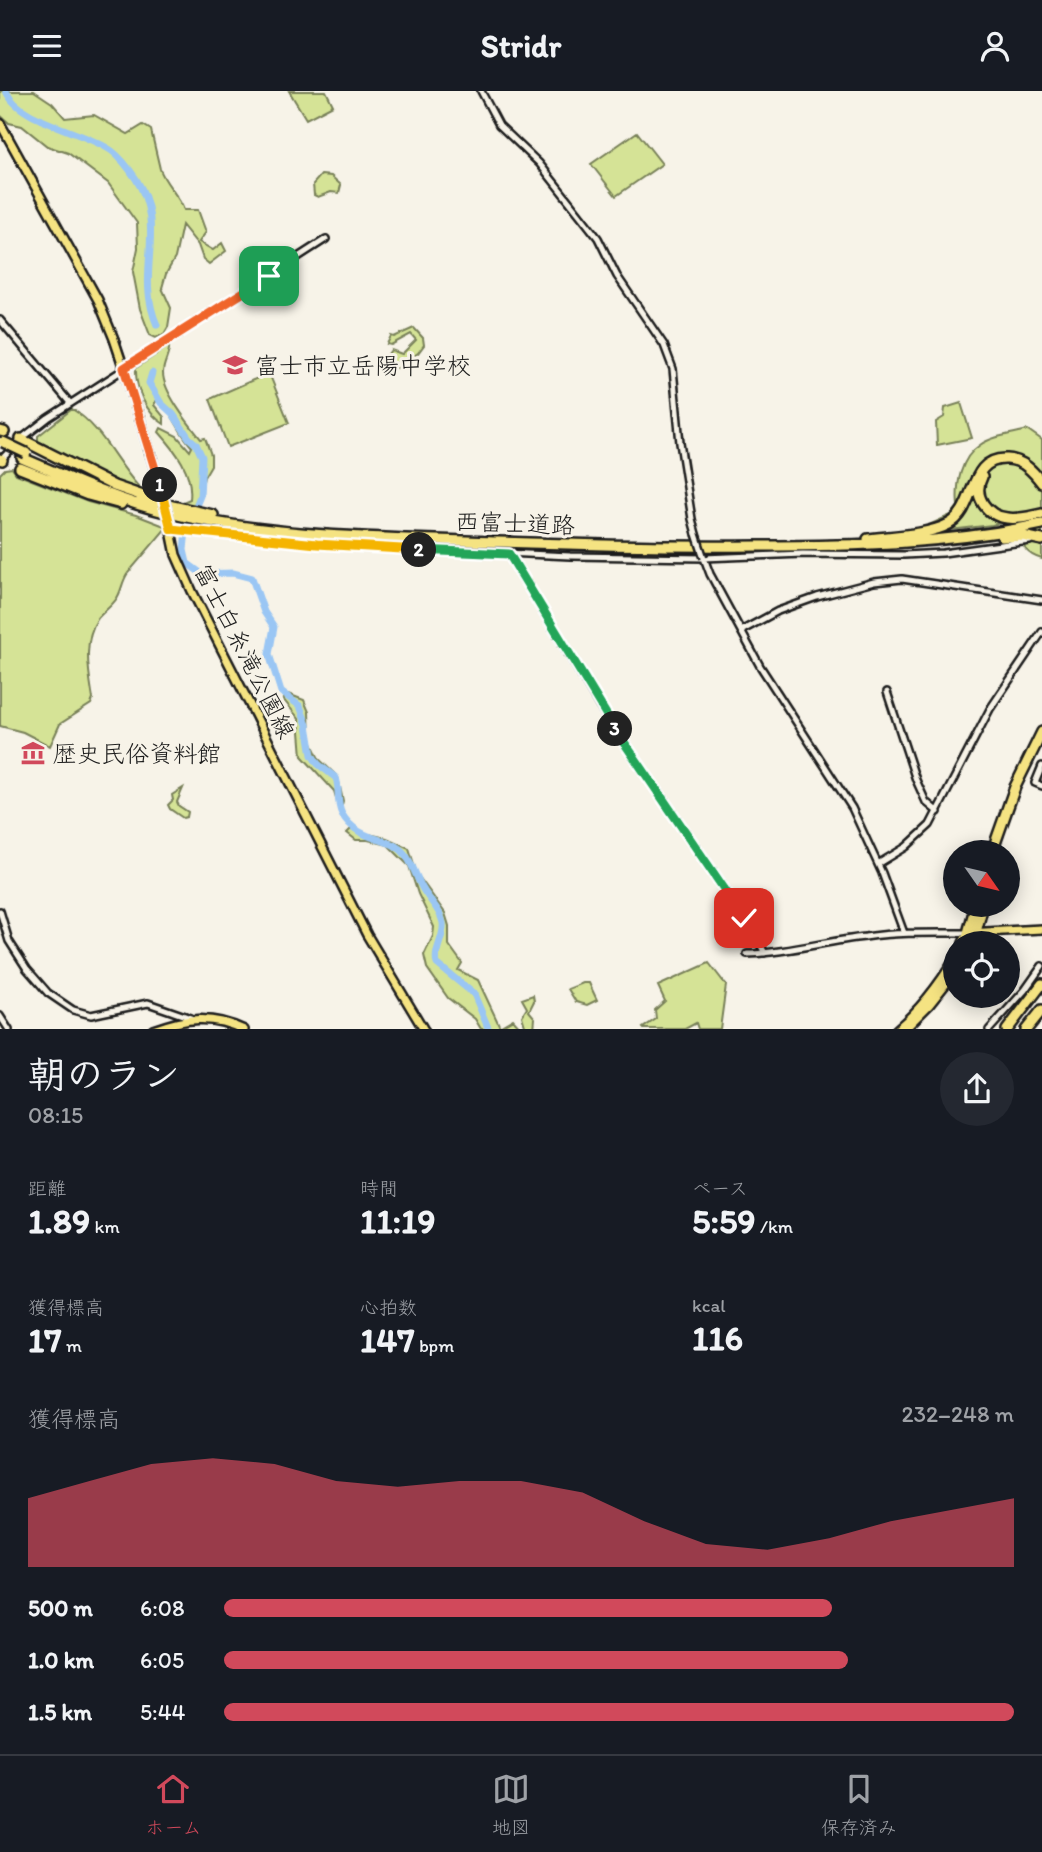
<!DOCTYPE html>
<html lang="ja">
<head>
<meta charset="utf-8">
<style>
  body { margin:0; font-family:Itim,"Klee One",sans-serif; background:#242831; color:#f1f3f6; height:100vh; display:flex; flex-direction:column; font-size:26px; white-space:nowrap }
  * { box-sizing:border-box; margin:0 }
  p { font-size:23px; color:#9ea1a6 }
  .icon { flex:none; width:38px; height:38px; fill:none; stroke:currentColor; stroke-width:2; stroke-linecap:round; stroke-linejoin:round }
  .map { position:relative; height:938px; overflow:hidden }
  .panel { display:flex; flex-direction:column; background:#171b24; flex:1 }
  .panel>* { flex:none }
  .needle { width:46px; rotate:124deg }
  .tools { position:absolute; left:943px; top:749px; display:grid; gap:14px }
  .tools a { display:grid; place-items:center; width:77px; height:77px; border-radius:50%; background:#171b24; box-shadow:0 4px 18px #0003; font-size:35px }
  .pin { position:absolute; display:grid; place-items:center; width:60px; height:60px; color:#fff; margin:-30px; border-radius:14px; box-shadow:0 4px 10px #0006 }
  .km { position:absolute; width:35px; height:35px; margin:-18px; border-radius:50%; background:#222; color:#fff; font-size:19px; line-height:35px; text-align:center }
  .round { display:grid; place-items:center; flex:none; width:74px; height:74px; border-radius:37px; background:#242831 }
  .overview { display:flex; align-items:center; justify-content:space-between; height:119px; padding:0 28px }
  h1 { font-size:38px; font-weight:700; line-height:52px }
  .stats { display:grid; grid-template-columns:repeat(3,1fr); gap:10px; height:119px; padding:7px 28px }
  .stats div { display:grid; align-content:center }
  .stats b { font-size:35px; font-weight:700 }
  .stats small { font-size:19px; font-weight:400 }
  .stats p { font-size:19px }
  .chart { height:196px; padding:14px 28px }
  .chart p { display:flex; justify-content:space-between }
  .chart svg { width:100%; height:126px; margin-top:7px; fill:#d1495b; opacity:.7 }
  ul { padding:0 28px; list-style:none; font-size:23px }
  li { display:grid; grid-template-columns:112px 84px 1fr; align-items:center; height:52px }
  li i { height:18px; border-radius:9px; background:#d1495b }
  header { display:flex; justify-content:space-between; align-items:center; height:91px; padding:0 28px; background:#171b24; font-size:32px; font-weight:700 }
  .tabs { display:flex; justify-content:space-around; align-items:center; height:98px; border-top:2px solid #363941; background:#171b24; font-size:19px; color:#9ea1a6 }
  .tabs a { display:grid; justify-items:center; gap:4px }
  .tabs .selected { color:#d1495b }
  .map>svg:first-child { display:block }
  .green { fill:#d5e396; stroke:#788059; stroke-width:2 }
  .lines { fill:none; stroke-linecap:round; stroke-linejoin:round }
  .river { stroke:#9ac6f4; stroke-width:7 }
  .tertiary-casing { stroke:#1c1c1c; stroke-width:10 }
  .primary-casing { stroke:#1c1c1c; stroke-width:12 }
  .motorway-casing { stroke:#1c1c1c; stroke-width:14 }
  .tertiary { stroke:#f7f3e8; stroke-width:5 }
  .primary { stroke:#f5e382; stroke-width:7 }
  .motorway { stroke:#f5e382; stroke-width:9 }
  .tertiary-bridge-casing { stroke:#1c1c1c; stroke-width:10; stroke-linecap:butt }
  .primary-bridge-casing { stroke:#1c1c1c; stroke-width:12; stroke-linecap:butt }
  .motorway-bridge-casing { stroke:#1c1c1c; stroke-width:14; stroke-linecap:butt }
  .tertiary-bridge { stroke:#f7f3e8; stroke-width:5 }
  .primary-bridge { stroke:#f5e382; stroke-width:7 }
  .motorway-bridge { stroke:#f5e382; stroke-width:9 }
  .split-1-casing { stroke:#fff; stroke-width:14 }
  .split-2-casing { stroke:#fff; stroke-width:14 }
  .split-3-casing { stroke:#fff; stroke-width:14 }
  .split-4-casing { stroke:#fff; stroke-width:14 }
  .split-1 { stroke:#f0652b; stroke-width:9 }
  .split-2 { stroke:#f5b400; stroke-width:9 }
  .split-3 { stroke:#22a559; stroke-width:9 }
  .split-4 { stroke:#22a559; stroke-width:9 }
  .labels { text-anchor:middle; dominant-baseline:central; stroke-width:6; stroke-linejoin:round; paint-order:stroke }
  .poi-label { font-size:24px; fill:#1c1c1c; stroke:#f7f3e8; text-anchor:start }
  .street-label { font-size:24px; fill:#1c1c1c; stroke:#f7f3e8 }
</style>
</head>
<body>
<header><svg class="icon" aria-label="menu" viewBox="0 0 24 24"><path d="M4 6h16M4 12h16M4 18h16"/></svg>Stridr<svg class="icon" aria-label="person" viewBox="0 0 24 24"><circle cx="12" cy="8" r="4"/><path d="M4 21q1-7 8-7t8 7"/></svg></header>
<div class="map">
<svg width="1042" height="939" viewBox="0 0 1042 939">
  <rect width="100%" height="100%" fill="#f7f3e8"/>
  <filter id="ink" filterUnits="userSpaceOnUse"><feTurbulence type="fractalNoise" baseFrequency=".0143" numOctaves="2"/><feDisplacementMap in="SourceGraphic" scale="14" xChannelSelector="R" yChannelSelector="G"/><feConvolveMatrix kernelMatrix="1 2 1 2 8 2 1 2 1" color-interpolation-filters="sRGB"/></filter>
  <g filter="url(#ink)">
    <path class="green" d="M0,0H34L52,12L65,27L94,24L128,43L143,34L151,39C154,53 157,65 160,78C164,91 179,105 184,119H198L206,141L199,151L213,159L222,152L226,160L209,173L203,168L198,154L182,134L175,167L166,183L162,197L171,217L168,236L164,243L156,247L150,244L140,218L133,181L138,157L137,132L108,92L68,62L47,55L22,35L9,32L0,24Z
      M289,0H326L333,14L306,28Z
      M637,41L662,73L616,105L591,73Z
      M321,84L331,85L341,94L339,102L331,101L318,106L314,104L313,93Z
      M414,237L423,247L424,254L418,262L397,277L394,275L388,263L391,259L402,263L416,249L411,243L391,254L387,253L391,245L394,246Z
      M169,255C170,264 163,272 163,282C163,301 189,333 201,348L205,347L211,364V374L204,386L197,418L183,414V411L190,408C193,381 176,360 159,341L161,337L177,345L190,360L192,356C179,342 174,324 161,311L156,310L154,314L164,326V333C146,322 135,298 136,277Z
      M269,282L289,332L228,356L210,308Z
      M961,312L972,347L937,354L936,331L944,326L945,317Z
      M72,318C101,335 116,371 138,395C145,403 156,400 161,408L126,397L38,352V345Z
      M1028,339L1042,349V422L992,434L934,441L931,433L951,424L958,415C956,394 960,367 980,354C992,345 1013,343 1028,339Z
      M12,377L16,383L88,411L136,424L167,436L128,482C122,490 122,499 117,507C112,515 104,520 98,527C82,550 89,582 93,608L91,613L60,633L50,655L23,641L0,635V383L5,378Z
      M1042,438V468C1027,464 1022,456 1019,441Z
      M288,603L304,609L309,621L310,648L319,668L338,686L343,710L340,721L334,700L302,665L299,628L283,608Z
      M183,697L177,711L179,715L188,721L187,726L183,727L170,718L168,714L173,709L172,704Z
      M353,736L364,742L387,747L409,757L417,783L445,822L449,835V854L462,872L458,879L478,889L501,938H481L475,928L448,907L427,877L424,864L433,845L434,836L418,803L409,775L388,754L368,749H356L347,742Z
      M709,872L726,894L720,938H698L696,932L685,938H644L643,937L656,928L655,919L665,910L658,895Z
      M583,892H589L597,909L587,914L576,911L568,898Z
      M533,904L534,910L529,920L535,927L534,938H503L501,935L513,928L521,937L525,935L522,925L527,917L522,908Z"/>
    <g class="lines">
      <path class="river" d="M6,0C19,31 85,40 112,60C120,66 130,79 136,88C168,138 134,181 157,234
        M152,282L149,292L161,312L173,323L189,347L196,353L202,366L200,405L186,439L184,459L187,472L202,483L233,482L252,487L264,521L274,536L269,563L281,601L300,615L307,634L312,664L318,673L336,687C340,698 336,713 342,723C360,754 393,743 407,766C414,776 417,789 424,800C430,810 441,820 443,832C445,846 433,859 437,873L474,903L489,939"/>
      <g class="tertiary-casing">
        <path id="tertiary" d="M481,0L499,34L539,72L598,147L617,185L664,254L673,278L680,352L692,428L696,443
          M0,229L70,312
          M0,370L21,348L48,327L326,148
          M171,438L318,453L570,465L704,467L803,463L904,464L943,462L1030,450
          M509,463L600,616L744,826L765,862
          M704,467L710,483L760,575L852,717L882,782L904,842
          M741,540L778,520L817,506L874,491L902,488L1042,509
          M887,601L916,689L926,711L938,721
          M1042,675L1035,692L1042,695
          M878,773L906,756L930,734L990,618L1042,541
          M0,820L9,850L27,878L48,902L73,919L91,924L148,912L191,927
          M747,863C787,862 826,850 865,846C899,841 933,842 968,842
          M0,925L9,939
          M989,939L1025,899L1042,875"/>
      </g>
      <g class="primary-casing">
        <path id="primary" d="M0,32L98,209L114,248L132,302L164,408
          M169,430L176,464L192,500L367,844L424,939
          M963,852L968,842L1042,838
          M971,852L976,841
          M153,939C186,927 211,923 244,939
          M896,939C921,918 939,894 956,866
          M904,939L929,914L956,880"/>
      </g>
      <g class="motorway-casing">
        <path id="motorway" d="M0,340L4,341
          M21,348L114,395L146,406
          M22,367C69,387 115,409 165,421C270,447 390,447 498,451C584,454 671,456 757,455C852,455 949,453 1042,433
          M0,368L2,369
          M20,377L88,404L121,413
          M982,386C972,405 987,425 1007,427C1019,429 1031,425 1042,423
          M141,408L213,424
          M1002,446L1023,445L1042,449
          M868,448C892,445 929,444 949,433C977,418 967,366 1007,368C1023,369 1033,380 1042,392
          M992,761L1015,696L1042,641
          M976,841L983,814
          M968,842L976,814
          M1007,939L1042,893
          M1026,939L1042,919"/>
      </g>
      <use href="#tertiary" class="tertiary"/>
      <use href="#primary" class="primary"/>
      <use href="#motorway" class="motorway"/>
      <g class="tertiary-bridge-casing">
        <path id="tertiary-bridge" d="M696,443L704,467"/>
      </g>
      <g class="primary-bridge-casing">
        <path id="primary-bridge" d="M164,408L169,430"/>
      </g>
      <g class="motorway-bridge-casing">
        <path id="motorway-bridge" d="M3,351L26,362"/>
      </g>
      <use href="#tertiary-bridge" class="tertiary-bridge"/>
      <use href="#primary-bridge" class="primary-bridge"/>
      <use href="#motorway-bridge" class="motorway-bridge"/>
    </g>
  </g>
  <g class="lines" filter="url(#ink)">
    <g class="split-1-casing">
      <path id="split-1" d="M160,394L124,277L269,185"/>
    </g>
    <g class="split-2-casing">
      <path id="split-2" d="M160,394L171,438L317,453L419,459"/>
    </g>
    <g class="split-3-casing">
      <path id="split-3" d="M419,459L509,463L615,638"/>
    </g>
    <g class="split-4-casing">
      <path id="split-4" d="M615,638L744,827"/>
    </g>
    <use href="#split-1" class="split-1"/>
    <use href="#split-2" class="split-2"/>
    <use href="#split-3" class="split-3"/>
    <use href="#split-4" class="split-4"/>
  </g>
  <defs>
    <g id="school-bare" transform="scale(1.89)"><path d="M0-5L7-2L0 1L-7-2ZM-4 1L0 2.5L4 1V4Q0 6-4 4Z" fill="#d1495b" stroke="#f7f3e8" stroke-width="2.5" paint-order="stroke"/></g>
    <g id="museum-bare" transform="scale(1.89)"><path d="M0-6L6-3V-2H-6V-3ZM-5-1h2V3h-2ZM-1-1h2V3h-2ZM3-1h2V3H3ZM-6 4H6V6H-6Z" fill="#d1495b" stroke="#f7f3e8" stroke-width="2.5" paint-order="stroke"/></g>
  </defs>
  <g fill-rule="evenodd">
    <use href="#school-bare" x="235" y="274"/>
    <use href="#museum-bare" x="33" y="662"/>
  </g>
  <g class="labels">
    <g class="poi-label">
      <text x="255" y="274">富士市立岳陽中学校</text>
      <text x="53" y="662">歴史民俗資料館</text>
    </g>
    <g class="street-label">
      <text transform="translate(515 432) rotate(2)">西富士道路</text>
      <text transform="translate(245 560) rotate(63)">富士白糸滝公園線</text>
    </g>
  </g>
</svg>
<div class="tools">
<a><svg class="needle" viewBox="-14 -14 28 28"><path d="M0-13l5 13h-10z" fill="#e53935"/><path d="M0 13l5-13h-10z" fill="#9ea1a6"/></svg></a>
<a><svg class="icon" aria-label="locate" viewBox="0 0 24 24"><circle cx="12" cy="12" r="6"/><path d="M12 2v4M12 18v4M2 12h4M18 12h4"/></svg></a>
</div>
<div class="pin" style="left:269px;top:185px;background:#1e9e55"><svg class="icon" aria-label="arrive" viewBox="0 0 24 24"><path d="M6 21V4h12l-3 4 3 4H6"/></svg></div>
<div class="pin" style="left:744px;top:827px;background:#d93025"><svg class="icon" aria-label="check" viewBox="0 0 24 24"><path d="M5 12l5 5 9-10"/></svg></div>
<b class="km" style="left:160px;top:394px">1</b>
<b class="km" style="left:419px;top:459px">2</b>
<b class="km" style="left:615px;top:638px">3</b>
</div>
<section class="panel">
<div class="overview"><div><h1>朝のラン</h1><p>08:15</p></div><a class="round"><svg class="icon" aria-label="share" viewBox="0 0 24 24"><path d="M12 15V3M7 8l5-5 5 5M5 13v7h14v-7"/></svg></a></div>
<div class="stats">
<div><p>距離</p><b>1.89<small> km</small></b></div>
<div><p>時間</p><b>11:19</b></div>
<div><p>ペース</p><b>5:59<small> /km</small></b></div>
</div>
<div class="stats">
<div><p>獲得標高</p><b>17<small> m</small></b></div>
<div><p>心拍数</p><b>147<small> bpm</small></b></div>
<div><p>kcal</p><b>116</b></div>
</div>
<div class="chart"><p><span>獲得標高</span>232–248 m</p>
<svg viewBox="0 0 160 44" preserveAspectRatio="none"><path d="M0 44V20L10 14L20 8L30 6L40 8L50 14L60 16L70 14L80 14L90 18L100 28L110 36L120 38L130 34L140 28L150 24L160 20V44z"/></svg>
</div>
<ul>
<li><b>500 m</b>6:08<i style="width:77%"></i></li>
<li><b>1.0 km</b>6:05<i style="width:79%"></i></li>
<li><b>1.5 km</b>5:44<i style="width:100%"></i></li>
</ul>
</section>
<nav class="tabs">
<a class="selected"><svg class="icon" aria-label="home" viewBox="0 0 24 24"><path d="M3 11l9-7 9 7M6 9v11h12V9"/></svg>ホーム</a>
<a><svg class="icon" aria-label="map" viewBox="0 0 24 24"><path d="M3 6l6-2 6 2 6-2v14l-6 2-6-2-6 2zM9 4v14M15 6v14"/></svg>地図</a>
<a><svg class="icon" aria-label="saved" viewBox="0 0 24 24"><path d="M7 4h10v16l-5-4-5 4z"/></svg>保存済み</a>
</nav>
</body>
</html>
